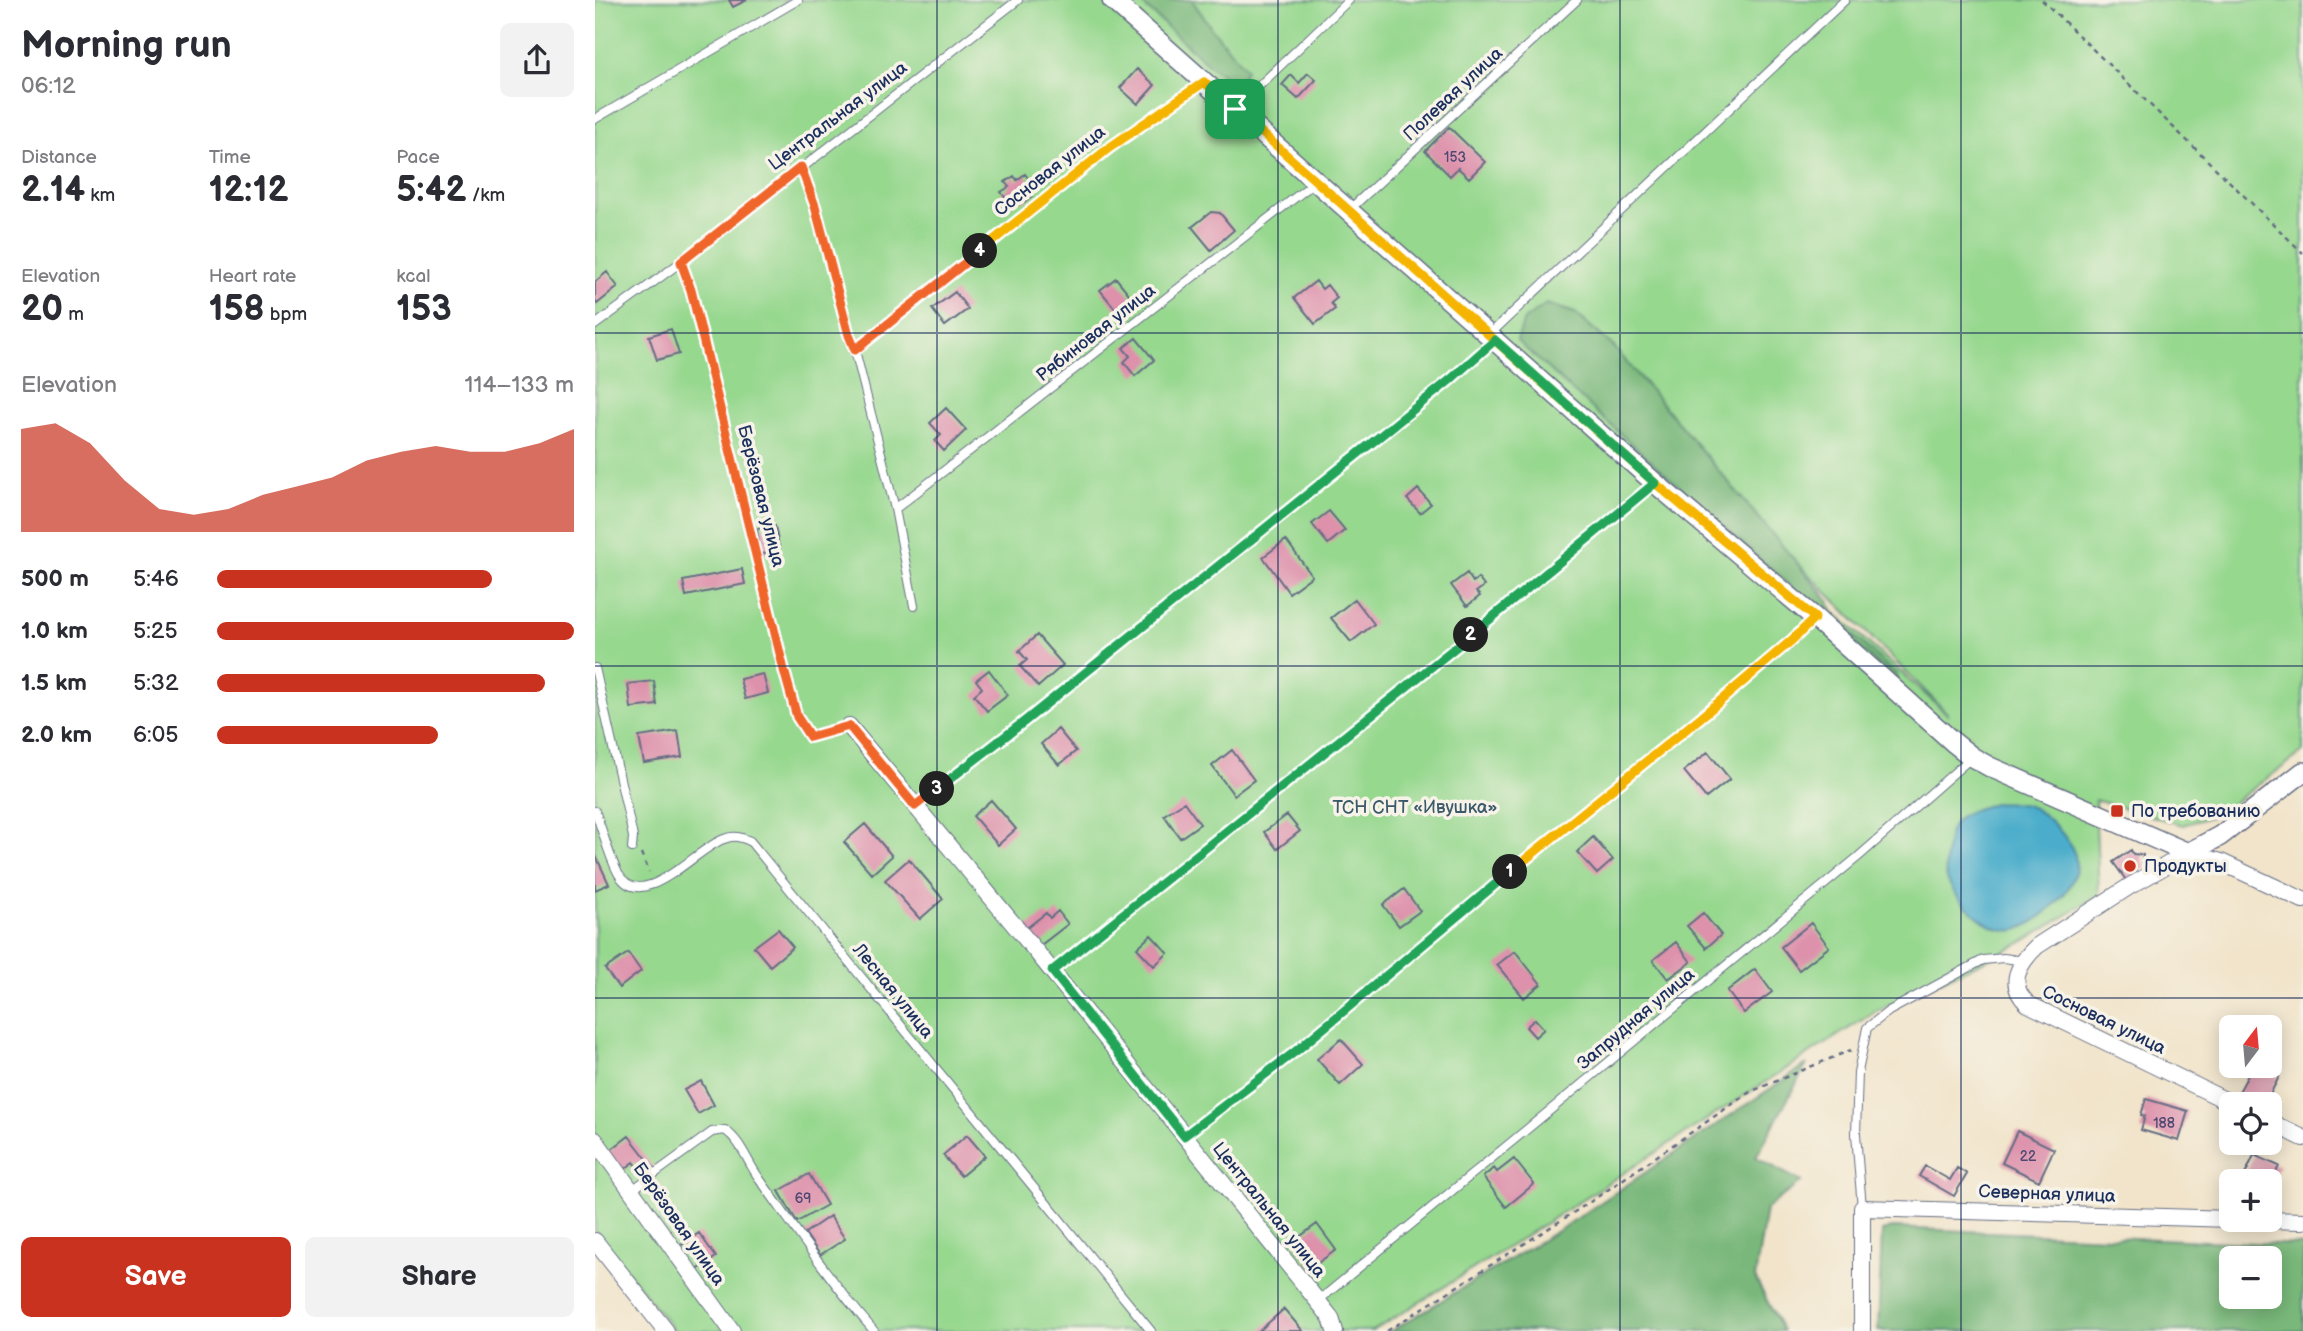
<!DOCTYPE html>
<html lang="en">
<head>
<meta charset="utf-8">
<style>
  body { margin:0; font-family:"Balsamiq Sans",sans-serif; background:#f2f2f3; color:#2b2b33; height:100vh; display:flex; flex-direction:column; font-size:26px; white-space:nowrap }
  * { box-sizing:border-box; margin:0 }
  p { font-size:23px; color:#7c7c81 }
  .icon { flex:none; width:38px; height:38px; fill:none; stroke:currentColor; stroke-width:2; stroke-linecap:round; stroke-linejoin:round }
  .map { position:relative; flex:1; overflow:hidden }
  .sheet { display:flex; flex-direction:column; background:#fff; width:595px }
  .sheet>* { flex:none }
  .needle { width:46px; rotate:16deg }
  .fabs { position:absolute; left:1624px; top:1015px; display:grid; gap:14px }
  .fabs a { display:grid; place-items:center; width:63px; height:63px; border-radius:10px; background:#fff; box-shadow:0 4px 18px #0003; font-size:35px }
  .pin { position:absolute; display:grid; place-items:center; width:60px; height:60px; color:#fff; margin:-30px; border-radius:14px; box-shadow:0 4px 10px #0006 }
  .km { position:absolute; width:35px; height:35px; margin:-18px; border-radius:50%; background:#222; color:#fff; font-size:19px; line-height:35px; text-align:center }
  .round { display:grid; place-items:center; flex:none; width:74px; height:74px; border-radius:10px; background:#f2f2f3 }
  .headline { display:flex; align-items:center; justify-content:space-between; height:119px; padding:0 21px }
  h1 { font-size:38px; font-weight:800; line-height:52px }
  .figures { display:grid; grid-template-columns:repeat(3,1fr); gap:10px; height:119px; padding:7px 21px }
  .figures div { display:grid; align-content:center }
  .figures b { font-size:35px; font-weight:800 }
  .figures small { font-size:19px; font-weight:400 }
  .figures p { font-size:19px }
  .chart { height:196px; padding:14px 21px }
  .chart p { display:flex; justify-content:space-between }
  .chart svg { width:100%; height:126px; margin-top:7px; fill:#c8321e; opacity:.7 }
  .cta { display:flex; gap:14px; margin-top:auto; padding:14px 21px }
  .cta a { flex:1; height:80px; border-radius:10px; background:#c8321e; color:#fff; font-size:28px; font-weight:800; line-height:80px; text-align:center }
  .cta a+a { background:#f2f2f3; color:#2b2b33 }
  ul { padding:0 21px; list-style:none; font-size:23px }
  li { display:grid; grid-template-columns:112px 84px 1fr; align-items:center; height:52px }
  li i { height:18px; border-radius:9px; background:#c8321e }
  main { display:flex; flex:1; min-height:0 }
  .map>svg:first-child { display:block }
  .green { fill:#97d88f; stroke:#598476; stroke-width:2; fill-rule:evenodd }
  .forest { fill:#79b87a; stroke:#4a746c; stroke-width:2; fill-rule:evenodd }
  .water { fill:#4cadcb; stroke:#346e94; stroke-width:2 }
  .building { fill:#dd91ab }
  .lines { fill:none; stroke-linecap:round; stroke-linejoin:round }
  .service-casing { stroke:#666e84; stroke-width:10 }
  .minor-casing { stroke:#666e84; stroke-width:18 }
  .tertiary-casing { stroke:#666e84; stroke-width:22 }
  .path { stroke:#666e84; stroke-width:2.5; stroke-dasharray:5 5; stroke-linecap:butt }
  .service { stroke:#fff; stroke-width:8 }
  .minor { stroke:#fff; stroke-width:16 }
  .tertiary { stroke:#fff; stroke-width:19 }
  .split-1-casing { stroke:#fff; stroke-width:14 }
  .split-2-casing { stroke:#fff; stroke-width:14 }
  .split-3-casing { stroke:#fff; stroke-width:14 }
  .split-4-casing { stroke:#fff; stroke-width:14 }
  .split-5-casing { stroke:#fff; stroke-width:14 }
  .split-1 { stroke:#f5b400; stroke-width:9 }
  .split-2 { stroke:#22a559; stroke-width:9 }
  .split-3 { stroke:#22a559; stroke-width:9 }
  .split-4 { stroke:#f0652b; stroke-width:9 }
  .split-5 { stroke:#f5b400; stroke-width:9 }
  .grid { fill:none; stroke:#1b2f5e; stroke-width:2; stroke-opacity:0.55 }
  .poi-dot { fill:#c8321e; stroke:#f7f3e8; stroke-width:2.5 }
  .labels { text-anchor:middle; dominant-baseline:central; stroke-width:7; stroke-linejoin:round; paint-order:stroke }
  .number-label { font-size:14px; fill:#4c4871 }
  .street-label { font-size:18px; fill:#1b2f5e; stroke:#f7f3e8 }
  .park-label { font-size:18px; fill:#3a596a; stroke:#f7f3e8 }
  .poi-label { font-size:18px; fill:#1b2f5e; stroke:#f7f3e8; text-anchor:start }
</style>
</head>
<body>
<main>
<section class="sheet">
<div class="headline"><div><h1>Morning run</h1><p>06:12</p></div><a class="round"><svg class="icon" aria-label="share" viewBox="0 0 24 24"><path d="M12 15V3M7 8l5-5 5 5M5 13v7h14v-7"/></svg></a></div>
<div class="figures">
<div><p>Distance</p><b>2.14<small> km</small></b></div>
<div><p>Time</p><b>12:12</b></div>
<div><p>Pace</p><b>5:42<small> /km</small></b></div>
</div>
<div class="figures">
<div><p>Elevation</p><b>20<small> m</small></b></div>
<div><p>Heart rate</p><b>158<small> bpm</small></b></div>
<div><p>kcal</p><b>153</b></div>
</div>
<div class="chart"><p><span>Elevation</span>114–133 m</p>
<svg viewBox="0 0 160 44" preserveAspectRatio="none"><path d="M0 44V8L10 6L20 13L30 26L40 36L50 38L60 36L70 31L80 28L90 25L100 19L110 16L120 14L130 16L140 16L150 13L160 8V44z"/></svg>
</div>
<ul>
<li><b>500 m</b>5:46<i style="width:77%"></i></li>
<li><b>1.0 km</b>5:25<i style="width:100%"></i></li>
<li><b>1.5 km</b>5:32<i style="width:92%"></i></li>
<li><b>2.0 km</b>6:05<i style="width:62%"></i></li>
</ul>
<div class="cta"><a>Save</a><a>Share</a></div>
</section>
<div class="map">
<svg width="1708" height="1331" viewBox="0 0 1708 1331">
  <rect width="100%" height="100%" fill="#f7f3e8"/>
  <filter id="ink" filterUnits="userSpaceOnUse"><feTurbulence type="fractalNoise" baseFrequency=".0143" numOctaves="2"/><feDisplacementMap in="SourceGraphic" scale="14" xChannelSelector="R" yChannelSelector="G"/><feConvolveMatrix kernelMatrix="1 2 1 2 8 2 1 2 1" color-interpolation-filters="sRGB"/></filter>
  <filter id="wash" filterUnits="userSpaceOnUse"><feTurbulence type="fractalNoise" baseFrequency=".00686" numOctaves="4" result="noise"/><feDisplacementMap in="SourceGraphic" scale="28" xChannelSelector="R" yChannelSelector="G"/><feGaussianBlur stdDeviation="1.57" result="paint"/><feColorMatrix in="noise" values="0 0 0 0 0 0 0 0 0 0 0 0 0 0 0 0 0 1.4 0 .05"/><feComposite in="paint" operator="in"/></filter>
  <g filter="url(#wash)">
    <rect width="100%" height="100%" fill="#f1e4ca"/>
    <path class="green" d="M0,0H1708V752L1623,814L1588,825L1500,800L1504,895L1422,945L1281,1011L918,1244L778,1331H79L0,1230ZM986,346L1352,713V714L1176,555Z"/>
    <path class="forest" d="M548,0H597L617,29L651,69L644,83L617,68L548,5Z
      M951,304L980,313L1019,347L1234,601L1239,618L1302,675L1301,681L922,341L929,320Z
      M1212,1064L1161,1157L1206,1182L1171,1209L1160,1278L1188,1331H796L972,1225Z
      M1297,1228L1708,1245V1331H1283L1287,1231ZM1675,1258V1297H1636V1258Z"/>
    <path class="water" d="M1399,803C1409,804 1422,803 1431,805C1450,811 1482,844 1481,864C1481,875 1477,884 1470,893C1459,906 1441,923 1424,929C1399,939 1359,900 1352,878C1348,867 1352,835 1358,825C1364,812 1386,808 1399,803Z"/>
    <g id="blocks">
      <path class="building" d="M134,0H152L138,7Z
        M542,69L560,85L543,104L525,88Z
        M713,73L721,80L703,99L687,85L696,75L704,83Z
        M854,127L890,162L874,178L863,168L855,176L830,151Z
        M430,174L440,187L434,192L437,196L429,202L425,198L416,205L406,192L414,187L410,182L419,176L422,180Z
        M616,212L625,213L639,230L616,250L597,227Z
        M12,272L23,287L2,304L0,301V282Z
        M521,278L543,305L527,317L505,290Z
        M721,281L727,289L732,285L742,298L736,303L740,309L720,324L699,298Z
        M360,292L373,309L350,326L337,309Z
        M76,329L84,354L62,360L54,336Z
        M541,338L559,360L540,376L529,362L535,356L528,348Z
        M351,408L371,430L349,451L340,441L346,435L335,423Z
        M823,489L836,504L825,513L812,499Z
        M734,511L750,530L733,544L717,524Z
        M180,526L185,551L166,554L162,529Z
        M691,540L717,576L694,593L668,557Z
        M147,569L150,584L91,596L88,581Z
        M872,573L878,582L883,578L889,586L881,592L885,596L872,606L856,585Z
        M760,599L779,624L756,642L736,618Z
        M442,635L468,665L443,687L425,666L432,660L424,651Z
        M394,670L413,695L392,711L379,695L387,688L381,680Z
        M168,674L173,693L150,699L145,679Z
        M59,681L62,705L36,708L33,684Z
        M463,729L481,751L464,765L446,744Z
        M83,731L87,757L49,763L44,737Z
        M637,750L659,780L639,795L617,766Z
        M1113,752L1135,779L1111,798L1089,771Z
        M396,800L421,829L403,845L378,816Z
        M589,802L605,824L585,838L569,815Z
        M692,815L705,831L682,849L669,832Z
        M270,824L297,856L277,874L249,842Z
        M998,837L1018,860L1002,874L982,852Z
        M1536,850L1538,854L1548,855L1547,862L1551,867L1531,880L1518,862Z
        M0,854L14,884L0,890Z
        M314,859L348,899L325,919L290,880Z
        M809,889L825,911L804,926L788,905Z
        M463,911L473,924L442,948L428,931L451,913L455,918Z
        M1108,913L1126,935L1111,948L1092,926Z
        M1216,923L1234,947L1204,970L1186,947Z
        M183,929L198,947L175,966L159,947Z
        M556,935L573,953L559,966L542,948Z
        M1081,942L1096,962L1073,979L1058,960Z
        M920,951L946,984L929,998L902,965Z
        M33,953L46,971L24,988L10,969Z
        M1160,969L1177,992L1149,1013L1132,991Z
        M940,1019L949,1029L940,1037L931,1027Z
        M746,1039L768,1064L745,1085L722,1059Z
        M1658,1066H1663L1684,1077L1670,1104L1661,1100L1659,1104H1650L1640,1099Z
        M106,1081L119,1105L103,1114L89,1090Z
        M1551,1099L1593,1111L1584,1141L1546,1130L1550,1116L1546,1115Z
        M1422,1131L1459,1149L1444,1181L1407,1163Z
        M372,1135L390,1156L366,1176L348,1155Z
        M34,1136L59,1168L50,1175L39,1162L27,1171L13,1152Z
        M1659,1155L1684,1166L1677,1181H1653L1648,1179Z
        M919,1159L939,1184L911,1207L888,1177L899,1168L902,1172Z
        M1330,1166L1355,1180L1362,1168L1372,1174L1359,1196L1324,1176Z
        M214,1174L232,1205L202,1222L184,1191Z
        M235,1216L250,1239L225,1255L210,1233Z
        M722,1224L741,1250L717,1267L699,1241Z
        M104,1233L121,1257L102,1270L85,1246Z
        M689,1309L708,1331H664Z"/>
    </g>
  </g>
  <g filter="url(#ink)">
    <use href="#blocks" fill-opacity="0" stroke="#666e84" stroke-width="2"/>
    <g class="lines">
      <g class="service-casing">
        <path id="service" d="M640,109L754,0
          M0,119L203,0
          M206,167L220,206L254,335L260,350L300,509L319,606
          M754,210L982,0
          M86,262L96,290L197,704L208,728L215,737
          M0,325L86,262L423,0
          M894,335L1250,0
          M260,350L514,148L607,83
          M300,509L720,182
          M0,668L35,823L38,837L37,848
          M320,806L430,721L855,380L899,341
          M0,811C8,831 13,854 23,873C46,916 101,848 129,839C139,835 146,837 155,841L556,1331
          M457,971L867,642L1058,484
          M589,1136L700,1051L892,890L1111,713L1197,641L1220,618
          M37,1190L117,1132L130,1130C147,1142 152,1162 164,1178C201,1230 237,1283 279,1331
          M1267,1208L1261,1134L1263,1072L1272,1028L1294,1011L1388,960L1409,958L1428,961
          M723,1301L1263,857L1377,757"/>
      </g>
      <g class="minor-casing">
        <path id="minor" d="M254,726L440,950L729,1309L736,1318L740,1331
          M1638,1104L1433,1004C1411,984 1424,963 1442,946L1535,886L1593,853L1626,862L1708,900
          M1675,1122L1708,1138
          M0,1140L137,1331
          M1668,1220L1708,1221
          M0,1241L71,1331
          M1267,1331V1208L1636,1219"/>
      </g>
      <g class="tertiary-casing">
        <path id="tertiary" d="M517,0L1060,483L1220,618L1358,742L1377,757L1395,767L1593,853L1625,836L1708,772"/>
      </g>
      <path class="path" d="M1447,0L1708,253
        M225,734L238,730
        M46,853L54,872
        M792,1331L995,1202L1155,1092L1256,1050"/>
      <use href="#service" class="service"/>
      <use href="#minor" class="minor"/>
      <use href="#tertiary" class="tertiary"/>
    </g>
  </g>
  <g class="lines" filter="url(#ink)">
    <g class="split-1-casing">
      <path id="split-1" d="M640,109L1060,483L1220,618L1197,640L1111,713L915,872"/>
    </g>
    <g class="split-2-casing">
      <path id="split-2" d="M876,635L457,971L589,1136L701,1051L915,872"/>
    </g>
    <g class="split-3-casing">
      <path id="split-3" d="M342,789L430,721L855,380L900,340L1060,483L876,635"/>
    </g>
    <g class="split-4-casing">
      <path id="split-4" d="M342,789L320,806L254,726L215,737L202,717L189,670L96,290L86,262L206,167L220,206L254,335L260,350L385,251"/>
    </g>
    <g class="split-5-casing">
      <path id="split-5" d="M385,251L514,148L609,82L640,109"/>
    </g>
    <use href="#split-1" class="split-1"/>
    <use href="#split-2" class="split-2"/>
    <use href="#split-3" class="split-3"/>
    <use href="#split-4" class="split-4"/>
    <use href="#split-5" class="split-5"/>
  </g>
  <path class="grid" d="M342,0V1331M683,0V1331M1025,0V1331M1366,0V1331M0,333H1708M0,666H1708M0,998H1708"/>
  <g class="poi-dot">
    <rect x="1515" y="804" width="14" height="14" rx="3.5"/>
    <circle cx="1535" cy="866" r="7"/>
  </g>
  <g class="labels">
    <g class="number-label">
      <text x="860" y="157">153</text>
      <text x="1569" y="1123">188</text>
      <text x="1433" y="1156">22</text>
      <text x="208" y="1198">69</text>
    </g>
    <g class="street-label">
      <text transform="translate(858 94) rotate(-43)">Полевая улица</text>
      <text transform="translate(243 116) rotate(-37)">Центральная улица</text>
      <text transform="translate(455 171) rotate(-38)">Сосновая улица</text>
      <text transform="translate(501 333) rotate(-38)">Рябиновая улица</text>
      <text transform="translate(166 496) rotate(76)">Берёзовая улица</text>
      <text transform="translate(298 991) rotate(51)">Лесная улица</text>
      <text transform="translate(1041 1019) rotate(-40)">Запрудная улица</text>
      <text transform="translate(1509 1020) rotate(26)">Сосновая улица</text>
      <text transform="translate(1452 1194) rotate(2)">Северная улица</text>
      <text transform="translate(674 1210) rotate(51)">Центральная улица</text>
      <text transform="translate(84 1224) rotate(55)">Берёзовая улица</text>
    </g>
    <g class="park-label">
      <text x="820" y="807">ТСН СНТ «Ивушка»</text>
    </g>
    <g class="poi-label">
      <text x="1536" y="811">По требованию</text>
      <text x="1549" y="866">Продукты</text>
    </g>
  </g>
</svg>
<div class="fabs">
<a><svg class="needle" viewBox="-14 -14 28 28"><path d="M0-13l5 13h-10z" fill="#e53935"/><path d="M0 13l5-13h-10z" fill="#7c7c81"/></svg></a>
<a><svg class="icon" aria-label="locate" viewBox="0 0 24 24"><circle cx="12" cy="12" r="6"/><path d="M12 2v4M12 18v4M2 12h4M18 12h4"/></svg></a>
<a>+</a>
<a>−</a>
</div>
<div class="pin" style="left:640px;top:109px;background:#1e9e55"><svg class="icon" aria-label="arrive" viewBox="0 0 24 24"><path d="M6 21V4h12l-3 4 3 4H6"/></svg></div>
<b class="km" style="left:915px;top:872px">1</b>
<b class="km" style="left:876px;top:635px">2</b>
<b class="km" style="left:342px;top:789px">3</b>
<b class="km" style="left:385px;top:251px">4</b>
</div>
</main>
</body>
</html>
